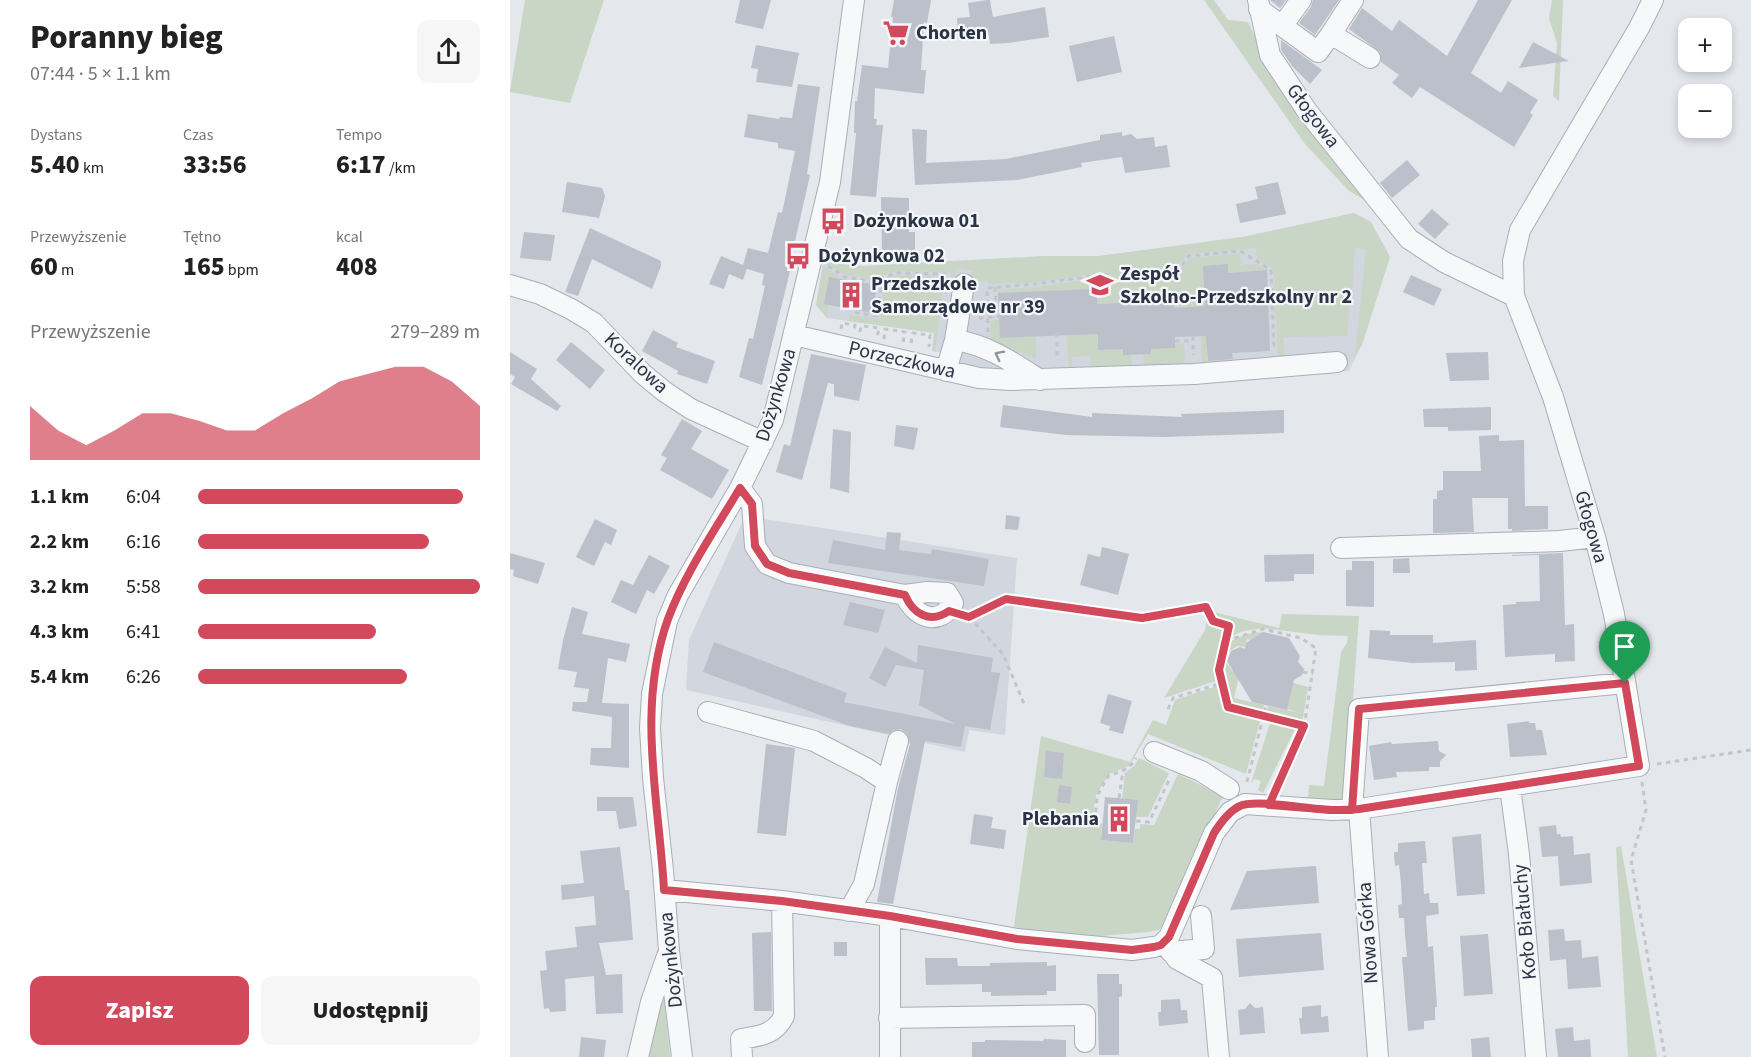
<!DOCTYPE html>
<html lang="pl">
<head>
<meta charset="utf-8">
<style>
  body { margin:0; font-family:"Source Sans 3",sans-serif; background:#f6f6f6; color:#222; height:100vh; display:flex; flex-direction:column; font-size:22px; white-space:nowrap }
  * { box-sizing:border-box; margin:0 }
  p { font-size:20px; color:#767676 }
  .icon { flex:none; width:33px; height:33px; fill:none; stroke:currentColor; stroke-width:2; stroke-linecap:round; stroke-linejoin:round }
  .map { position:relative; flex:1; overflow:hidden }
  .details { display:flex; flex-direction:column; background:#fff; width:510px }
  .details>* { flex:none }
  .fabs { position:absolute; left:1168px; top:18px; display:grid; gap:12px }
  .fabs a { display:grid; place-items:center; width:54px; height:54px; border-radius:12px; background:#fff; box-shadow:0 3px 9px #0003; font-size:30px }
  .pin { position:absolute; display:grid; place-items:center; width:51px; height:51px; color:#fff; margin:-62px -26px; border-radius:50% 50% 50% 0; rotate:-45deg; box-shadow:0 0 6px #0007 }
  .pin .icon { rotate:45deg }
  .round { display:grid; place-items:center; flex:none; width:63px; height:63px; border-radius:12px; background:#f6f6f6 }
  .head { display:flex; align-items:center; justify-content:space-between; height:102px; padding:0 30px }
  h1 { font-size:33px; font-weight:800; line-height:45px }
  .metrics { display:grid; grid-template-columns:repeat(3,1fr); gap:9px; height:102px; padding:6px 30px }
  .metrics div { display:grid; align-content:center }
  .metrics b { font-size:26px; font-weight:800 }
  .metrics small { font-size:16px; font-weight:400 }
  .metrics p { font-size:16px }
  .chart { height:168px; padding:12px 30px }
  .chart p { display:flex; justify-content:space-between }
  .chart svg { width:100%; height:108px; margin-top:6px; fill:#d1495b; opacity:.7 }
  .button { display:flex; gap:12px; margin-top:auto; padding:12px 30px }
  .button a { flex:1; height:69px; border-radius:12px; background:#d1495b; color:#fff; font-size:24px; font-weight:800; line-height:69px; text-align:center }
  .button a+a { background:#f6f6f6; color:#222 }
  ul { padding:0 30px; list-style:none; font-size:20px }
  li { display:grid; grid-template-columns:96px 72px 1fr; align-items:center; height:45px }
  li i { height:15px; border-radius:8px; background:#d1495b }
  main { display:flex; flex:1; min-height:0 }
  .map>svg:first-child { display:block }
  .built { fill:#d2d6de }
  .green { fill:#c9d6c5 }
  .building { fill:#bbc0ca }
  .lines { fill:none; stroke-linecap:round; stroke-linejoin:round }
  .minor-casing { stroke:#a9aeb7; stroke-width:22 }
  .path { stroke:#c2c5cb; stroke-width:3; stroke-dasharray:4.5 4.5; stroke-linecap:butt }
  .minor { stroke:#f7f8fa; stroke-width:20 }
  .oneway { stroke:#9196a0 }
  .route-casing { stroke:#fff; stroke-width:12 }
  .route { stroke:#d1495b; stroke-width:8 }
  .labels { text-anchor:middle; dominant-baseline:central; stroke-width:4.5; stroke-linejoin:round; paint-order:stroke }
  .poi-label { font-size:20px; font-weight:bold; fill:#2b3445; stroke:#f4f6f9; text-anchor:start }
  .street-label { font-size:20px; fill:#2b3445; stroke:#f4f6f9 }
</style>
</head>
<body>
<main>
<section class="details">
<div class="head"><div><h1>Poranny bieg</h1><p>07:44 · 5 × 1.1 km</p></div><a class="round"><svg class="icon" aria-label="share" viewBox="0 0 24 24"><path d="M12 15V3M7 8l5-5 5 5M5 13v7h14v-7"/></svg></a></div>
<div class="metrics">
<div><p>Dystans</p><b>5.40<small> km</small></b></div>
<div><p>Czas</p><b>33:56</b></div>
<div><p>Tempo</p><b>6:17<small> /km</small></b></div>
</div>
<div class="metrics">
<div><p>Przewyższenie</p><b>60<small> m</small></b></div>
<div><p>Tętno</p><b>165<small> bpm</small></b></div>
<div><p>kcal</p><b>408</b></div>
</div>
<div class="chart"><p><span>Przewyższenie</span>279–289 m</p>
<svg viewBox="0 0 160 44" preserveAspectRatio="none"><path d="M0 44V22L10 32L20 38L30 32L40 25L50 25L60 28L70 32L80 32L90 25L100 19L110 12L120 9L130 6L140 6L150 12L160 22V44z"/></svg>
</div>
<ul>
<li><b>1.1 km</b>6:04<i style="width:94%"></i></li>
<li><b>2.2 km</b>6:16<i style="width:82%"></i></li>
<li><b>3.2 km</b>5:58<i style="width:100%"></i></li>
<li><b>4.3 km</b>6:41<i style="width:63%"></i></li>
<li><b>5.4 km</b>6:26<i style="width:74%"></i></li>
</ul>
<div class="button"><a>Zapisz</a><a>Udostępnij</a></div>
</section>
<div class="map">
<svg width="1241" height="1057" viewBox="0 0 1241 1057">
  <rect width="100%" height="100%" fill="#e4e7ec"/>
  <path class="built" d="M844,213L861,222L880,257L852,344L839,371L700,380L458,369L450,362V356L422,351L424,333L317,318L306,305L313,262L353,266L536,256H589L733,237Z
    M235,516L507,558L495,735L459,730L455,752L176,690L179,640Z"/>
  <path class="green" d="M15,0H94L60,103L0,92Z
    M694,0H704L718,20L738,22L752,51L858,197L853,199L839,191L795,144Z
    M1042,0H1053L1049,101L1043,96L1047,43L1039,18Z
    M844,213L861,222L880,257L852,345L845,356L856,249L845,248L842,291H835L836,297L841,298L837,336L773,337L775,358H768L763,268L747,260L746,248L678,254L669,264L664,265L666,273H671L673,266L680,258L730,253L731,265L746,264L757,270L718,273V264L693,266L695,306L664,308L663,304H587V296H583L582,289L488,293V290L526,287L598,276L597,272L518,283L479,284L478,282L460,280L462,271L447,268L445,277L441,276V272L387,271L360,279L336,275L313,262L353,266L536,256H589L733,237Z
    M313,266L334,280L319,278L315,303L318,305L317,318L306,305Z
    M387,275L434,276L425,351H422L424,333L339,321L340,315L369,319L375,282L368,281Z
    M489,320L490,338L526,337V360L481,339L480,321Z
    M588,327V350L613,349L621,354L622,365L581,367L580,356L562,357V368H559L556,335Z
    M691,330H696L698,362H692Z
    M674,343L675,361L672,367L635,372L633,354L641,349L665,348V344Z
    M699,611L769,628L772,614L849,616L836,798L802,802L798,799L799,785L814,786L831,652L837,643L838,636L808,635L753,628L734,631L718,637L721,624L703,619Z
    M697,618L702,623L717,627L707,670L709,680L654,698L695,630Z
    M753,632L741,640L737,639L735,647L728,646L719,651L716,662L722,671L730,673L724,698L754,705L752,713L720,706L712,668L717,643L737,634Z
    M783,683L798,687L793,718L791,723L756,714L758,706L790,713L777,709Z
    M710,685L717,709L751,717L736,774L638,734L619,766L599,774L586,795L582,822L592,824L591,840L623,843L625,829H630V824L644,825L668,774L715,797L711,800L677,880L653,925L649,930L639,932L567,938L503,933L531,736L620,762L643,720L656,725L665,700Z
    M761,720L786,727L753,793L748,790L751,781L745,779L741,783Z
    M629,758L659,773L638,817H626L612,799L615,773L624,766Z
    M1111,846L1147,1057H1118L1106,848Z
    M153,988L160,1057H133Z"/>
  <path class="building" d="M230,0H261L253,29L225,23Z
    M384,0H421L417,23L414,22L411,70H416L414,94L365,88L364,119H367L366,125H373L366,197L340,195L346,133H344L345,101H347L352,65L378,68L383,17H381Z
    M477,0H480L483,17L535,7L539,37L498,43L480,44L479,35L448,38L447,18L460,17L458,3Z
    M760,0H776L770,8Z
    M803,0H829L805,35L789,23L801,7Z
    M968,0H1002L961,73L991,93L998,81L1028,100L1020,113L1023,115L1004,147L910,87L902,98L882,83L889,75L871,62L870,52L839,29L852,8L882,31L889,20L937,56Z
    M604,36L612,72L567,82L559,46Z
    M771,40L812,70L800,84L782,66L771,50Z
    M1023,42L1059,61L1009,68Z
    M246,45L289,53L282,87L246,82L248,69L241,68Z
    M288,84L310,87L297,174L300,175L281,259H283L252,385L229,377L239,338L243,339L255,286L252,285L254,274L237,269L233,280L219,274L214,289L199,284L211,256L233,265L238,248L258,253L268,212L272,213L285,151L268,148V143L234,137L238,114L269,119L270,117L282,118Z
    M402,129L417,130L416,163L496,159L590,140V135L612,132V136L621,134L627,139L644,137L645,147L657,145L660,167L615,173L612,157L571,163L572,167L507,180L405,185Z
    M897,160L910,175L882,198L870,183Z
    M57,182L92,188L95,196L89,218L52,212Z
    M768,182L776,214L730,223L726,204L748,199L745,187Z
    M371,197L399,198V232H405V251H372Z
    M922,209L939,224L925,239L908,224Z
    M80,228L151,261V266L142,289L82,259L68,296L55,292Z
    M14,232L45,235L41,261L10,258Z
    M718,264V273L757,270L760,351L722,353L723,359L698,361L696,336L665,337V348L641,349V354L613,355V349L588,350V334L490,338L488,293L582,289L583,296H587V304L638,302L663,304L664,308L695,306L693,266Z
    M901,275L932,289L924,306L893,292Z
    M319,277L367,285L363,313L314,304Z
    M143,330L168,343L166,347L205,361L197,384L167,374L168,371L132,351Z
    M61,342L95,370L80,389L46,360Z
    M0,352L27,369L21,379L51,406L47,411L1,384L5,377L0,374Z
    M978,352L979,380L940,381L936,353Z
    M301,354L356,365L349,401L324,396V384L318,383L292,480L266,472L274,444L280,446Z
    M493,405L582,417V413L672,417L671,414L774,410V433L653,437L556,435L490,427Z
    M981,407V430L938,431V427H914L913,409Z
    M172,419L192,431L181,449L219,470L202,499L150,470L157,458L151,455Z
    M386,425L408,428L404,450L384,446Z
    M323,429L341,432L339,493L320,488Z
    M989,435V441L1014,440L1015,506H1038V529L1002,531V529H998V498H962L964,532L923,533V499H927V491L933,490V471H971L969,436Z
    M496,515L510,517L508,530L495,529Z
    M85,519L107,530L101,545L95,542L84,566L66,557Z
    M377,532L391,533L389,550L421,554L422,549L479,559L474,586L318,563L323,540L375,550Z
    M592,547L619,554L608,595L570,585L578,554L590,557Z
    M0,553L35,563L28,584L3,576L4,570L0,569Z
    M1053,553L1055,625L1064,624L1065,661L1045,662V654L995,657L993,605L1006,604V602L1030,601L1029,555L1002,556V555Z
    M804,554V574H784V581L755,582L754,555Z
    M139,555L160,566L144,594L137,590L126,614L101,602L111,580L123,585Z
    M899,558L900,573H883V559Z
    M842,561H864V607L836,606V570H842Z
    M340,602L375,610L368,633L333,625Z
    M62,607L78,612L72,634L120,644L116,662L98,658L92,703L119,704V768L80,765L81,748H101L102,717L62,711L63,702H77L79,689L64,687L67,672L48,669L53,640Z
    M860,630L880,631V635H923V643L966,640L967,670L945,671V662L902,663L858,658Z
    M753,632L779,638L790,656L788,662L794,669L792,675L784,680L777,710L742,702L717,661L721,651L730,647L735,649L736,643Z
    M204,642L337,693L334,702L445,724L409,705L414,670L386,665L375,687L359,678L375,647L407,663L408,645L483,658L481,672L490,673L480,730L455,726L451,747L415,741L383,904L367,902L388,788L400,744L397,733L391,729L384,730L379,734L340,726L193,672Z
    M598,694L622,701L613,734L599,730L600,726L590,723Z
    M1019,721V723H1025L1026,730H1032L1037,755L1000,757L997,724Z
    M928,741L929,751L936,755L930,761V767H919V771L886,772L887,777L864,780L859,746L881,742L882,744Z
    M256,744L285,748L276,836L247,833Z
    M536,751L554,753L552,779L534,777Z
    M549,785L562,787L560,804L547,802Z
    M87,797H123L127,826L109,829L106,811H87Z
    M595,797L628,800L623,843L591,840Z
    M464,814L483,817L481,828L496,830L494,849L460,844Z
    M1046,825L1047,834H1050L1051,837L1063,836L1064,855L1080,853L1082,883L1050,886L1048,856L1032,857L1029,827Z
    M971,834L975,894L947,896L942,837Z
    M915,841L917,863H912L914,894L919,893L920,903H928L929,914L916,916L918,947L923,946L927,1007H925V1020L914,1021V1029L898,1031L892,957H897L895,935L894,918H889L888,905L892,904L891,883L889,865L885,866L884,852H888V843Z
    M110,847L115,890H119L123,940L89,943L96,975L112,974L113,1013L86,1014L84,976L55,979L56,1011L40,1012L39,1008L34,1009L30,971L37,970L35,951L67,947L65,927L86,925L84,896L52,900L51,885L74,883L70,851Z
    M806,866L809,903L720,910L737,871Z
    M1054,929L1055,941L1071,940L1072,958L1088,956L1091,987L1058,989L1056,959L1040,961L1038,930Z
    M261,932L262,1011H244L242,933Z
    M811,933L814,970L729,977L726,939Z
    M978,934L983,994L954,996L950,936Z
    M324,942H337V956H324Z
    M415,958H447L448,966H480V963L537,962V966L546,965V991H537V995L481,996V992H472V984L416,985Z
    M587,974H609V984H612V996L609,997V1055H589Z
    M670,999L671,1010H677L678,1023L649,1026L648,1012H651V1000Z
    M740,1003L745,1008L753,1007L755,1033L730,1035L728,1010L735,1009Z
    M811,1005V1017L818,1016L819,1032L791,1034L789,1018H792V1007Z
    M1063,1027L1064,1041L1080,1039L1081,1057H1048L1045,1029Z
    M71,1037L96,1040L94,1057H69Z
    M979,1037L981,1057H962L961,1039Z
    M534,1039L556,1040V1057H462V1042H475V1040L533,1041Z"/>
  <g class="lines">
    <g class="minor-casing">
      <path id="minor" d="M748,0L760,55L797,111L899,239L934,262L1004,296
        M843,0L821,34L860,58
        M749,9L808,52L821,34
        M772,26L791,0
        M0,285L30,294L61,309L84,323L133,374L155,392L181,409L253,442
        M284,335L469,378L501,380L684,374L827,362
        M445,340C478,345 502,362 530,380
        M436,371L445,340L454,284
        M230,488L242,504L245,546L257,564L279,573L395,595L417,592L437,593L443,603C429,628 405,617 395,595
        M831,548L1050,541L1085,537
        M198,712L304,741L356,768L377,782L354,884L339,911
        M644,752L691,771L719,789
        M377,782L388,741
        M1000,787L1009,854L1026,1057
        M849,809L868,1057
        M842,810L849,709L1115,683
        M155,890L272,901L380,916L507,939L622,950L644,947L651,945L659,937L704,833L720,812L735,804L822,810L849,809L1129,766L1104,614L1085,537L1043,397L1004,296L1003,261L1010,230L1129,28L1143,0
        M655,942L667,959L702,978L709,1057
        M661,952L694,949L691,916
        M379,1018L575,1015V1042
        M128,1057L141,1002L157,956
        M172,1057L159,951L153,870L143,778L140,728L142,694L157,621L168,595L230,488L263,420L320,182L344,0
        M232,1057L231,1039C249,1036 265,1035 274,1016L272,901
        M380,1057V916"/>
    </g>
    <path class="path" d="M318,266L335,277L372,283L366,316L344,312
      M665,269H669L679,256L730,251L761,270L764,349
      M361,281L387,273L438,274
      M485,287L486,302H489
      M469,318L494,316
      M331,329L332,323L345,325L344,330
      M350,332L351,326L369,328L367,337
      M478,332L477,288L525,284L598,274
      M547,333V360
      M683,336V355
      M374,339L375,329L395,332L393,343
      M665,341H683
      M401,343L403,333L420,335L419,347
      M696,607L703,621L719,626L709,670L718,707L794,726
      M455,616L459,617L496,599L632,618L700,607
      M459,617L493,654L515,706
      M716,641L753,629L791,638L806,648L794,728L767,789
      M793,672L803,674
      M658,709L663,698L712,683
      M1147,764L1241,750
      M737,782L756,705
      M1132,782L1136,810L1121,860L1155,1057
      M609,798L613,771
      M585,821L587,796L599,775C611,772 620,769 626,758
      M626,821L639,822L660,778"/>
    <use href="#minor" class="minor"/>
  </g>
  <defs><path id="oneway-chevron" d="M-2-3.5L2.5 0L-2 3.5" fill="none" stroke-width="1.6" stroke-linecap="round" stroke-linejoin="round" transform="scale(1.5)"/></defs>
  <use class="oneway" href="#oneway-chevron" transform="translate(489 355) rotate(-153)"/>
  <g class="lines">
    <g class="route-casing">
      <path id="route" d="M1115,683L849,709L842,810H822L759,805L794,726L718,707L709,670L719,626L703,621L696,607L632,618L496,599L459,617L439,611C420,624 403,614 395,595L279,573L257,564L245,546L242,504L230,488C205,530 175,573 158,619C126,708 149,800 154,890L272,901L380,916L507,939L622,950L644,947L651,945L659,937L704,833C711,822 719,811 730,806C744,799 801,809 820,810C830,810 839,810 849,809L1129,766L1115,683"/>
    </g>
    <use href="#route" class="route"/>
  </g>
  <defs>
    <g id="supermarket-bare" transform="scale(2.07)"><path d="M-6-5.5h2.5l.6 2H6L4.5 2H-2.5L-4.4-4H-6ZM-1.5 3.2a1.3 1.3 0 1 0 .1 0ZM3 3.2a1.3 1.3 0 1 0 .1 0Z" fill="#d1495b" stroke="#f4f6f9" stroke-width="2.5" paint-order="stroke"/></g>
    <g id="bus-bare" transform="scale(2.07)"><path d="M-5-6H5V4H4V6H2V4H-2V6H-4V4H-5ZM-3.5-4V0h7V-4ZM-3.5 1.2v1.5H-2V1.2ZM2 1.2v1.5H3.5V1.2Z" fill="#d1495b" stroke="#f4f6f9" stroke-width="2.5" paint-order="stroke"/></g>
    <g id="school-bare" transform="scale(2.07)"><path d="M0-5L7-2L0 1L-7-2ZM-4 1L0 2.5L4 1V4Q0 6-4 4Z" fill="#d1495b" stroke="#f4f6f9" stroke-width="2.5" paint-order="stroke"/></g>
    <g id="building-bare" transform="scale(2.07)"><path d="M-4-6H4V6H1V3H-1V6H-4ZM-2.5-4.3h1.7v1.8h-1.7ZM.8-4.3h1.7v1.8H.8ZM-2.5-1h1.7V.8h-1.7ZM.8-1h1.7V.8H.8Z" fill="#d1495b" stroke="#f4f6f9" stroke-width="2.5" paint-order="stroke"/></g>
  </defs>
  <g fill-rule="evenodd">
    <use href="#supermarket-bare" x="386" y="33"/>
    <use href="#bus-bare" x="323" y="221"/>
    <use href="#bus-bare" x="288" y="256"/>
    <use href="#school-bare" x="590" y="285"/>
    <use href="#building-bare" x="341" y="295"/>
    <use href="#building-bare" x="609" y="819"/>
  </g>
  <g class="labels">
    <g class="poi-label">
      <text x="406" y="33">Chorten</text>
      <text x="343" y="221">Dożynkowa 01</text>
      <text x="308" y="256">Dożynkowa 02</text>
      <text x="610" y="274">Zespół<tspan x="610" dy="23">Szkolno-Przedszkolny nr 2</tspan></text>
      <text x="361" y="284">Przedszkole<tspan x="361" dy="23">Samorządowe nr 39</tspan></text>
      <text x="589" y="819" text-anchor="end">Plebania</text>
    </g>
    <g class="street-label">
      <text transform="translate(803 116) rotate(53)">Głogowa</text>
      <text transform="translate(392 360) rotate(13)">Porzeczkowa</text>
      <text transform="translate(126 363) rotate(43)">Koralowa</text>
      <text transform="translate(266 395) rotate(-73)">Dożynkowa</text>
      <text transform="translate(1081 527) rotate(74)">Głogowa</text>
      <text transform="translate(1015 922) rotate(-95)">Koło Białuchy</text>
      <text transform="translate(858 933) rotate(-94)">Nowa Górka</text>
      <text transform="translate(161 960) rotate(-96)">Dożynkowa</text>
    </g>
  </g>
</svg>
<div class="fabs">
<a>+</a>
<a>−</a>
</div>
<div class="pin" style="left:1115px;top:683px;background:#1e9e55"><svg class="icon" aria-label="arrive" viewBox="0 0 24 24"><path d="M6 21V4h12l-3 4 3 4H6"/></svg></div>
</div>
</main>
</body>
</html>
